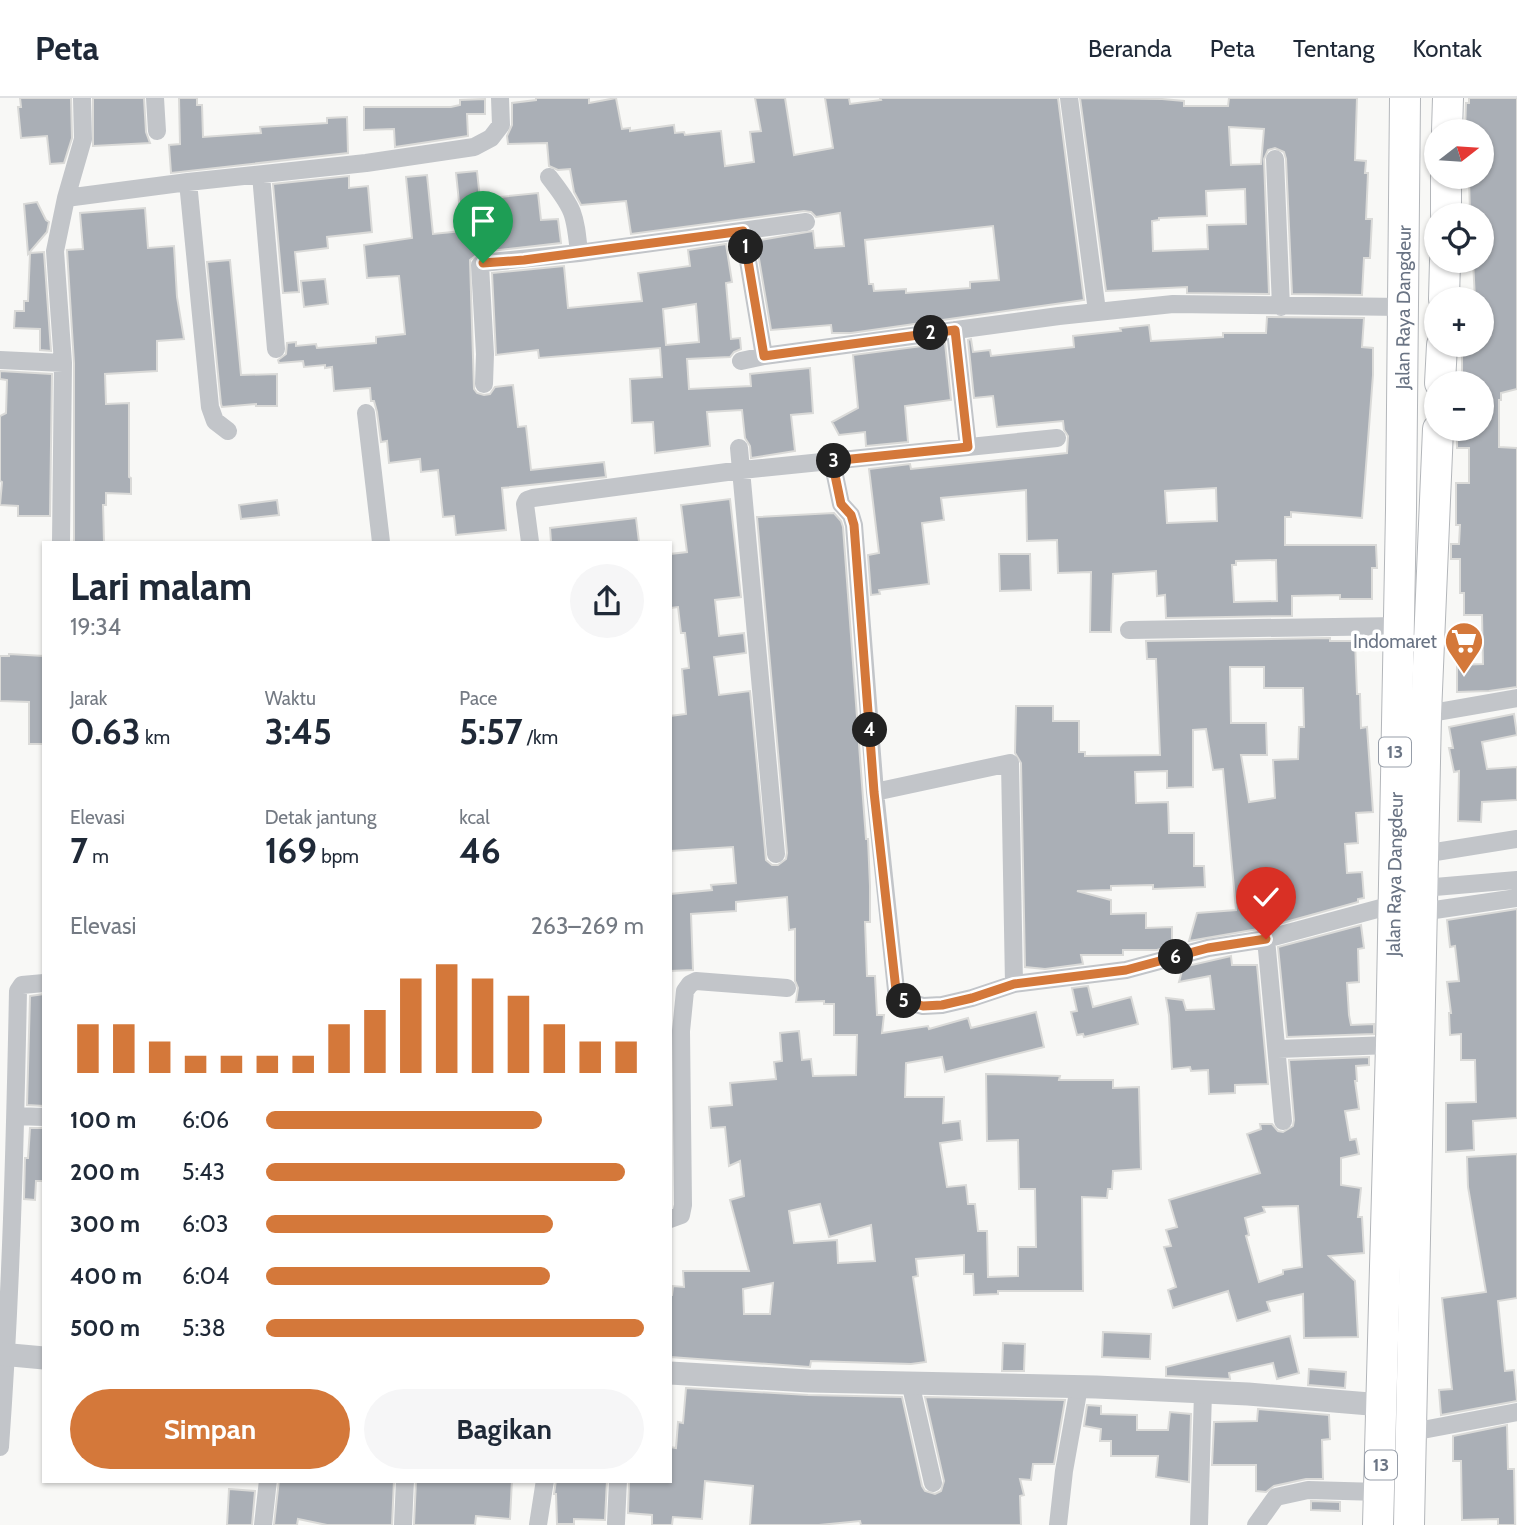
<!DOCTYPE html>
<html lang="id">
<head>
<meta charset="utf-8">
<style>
  body { margin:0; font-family:Cabin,sans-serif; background:#f6f6f7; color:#1f2937; height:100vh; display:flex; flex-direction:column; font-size:26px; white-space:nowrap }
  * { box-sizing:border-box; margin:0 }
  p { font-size:23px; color:#747a83 }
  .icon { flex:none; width:38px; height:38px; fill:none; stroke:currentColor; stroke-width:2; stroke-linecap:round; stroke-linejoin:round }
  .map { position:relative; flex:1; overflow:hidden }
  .sheet { position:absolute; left:42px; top:443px; width:630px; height:942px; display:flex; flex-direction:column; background:#fff; border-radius:0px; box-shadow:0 2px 5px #0004 }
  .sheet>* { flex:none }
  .needle { width:46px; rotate:73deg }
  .buttons { position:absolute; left:1424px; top:21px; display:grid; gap:14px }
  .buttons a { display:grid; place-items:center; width:70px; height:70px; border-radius:50%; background:#fff; box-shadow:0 2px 5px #0004; font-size:35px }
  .pin { position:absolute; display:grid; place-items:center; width:60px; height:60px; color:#fff; margin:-72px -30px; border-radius:50% 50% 50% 0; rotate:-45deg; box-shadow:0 0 7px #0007 }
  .pin .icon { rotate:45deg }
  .km { position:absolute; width:35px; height:35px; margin:-18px; border-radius:50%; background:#222; color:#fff; font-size:19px; line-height:35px; text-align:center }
  .round { display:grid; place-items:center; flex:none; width:74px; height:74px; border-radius:37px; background:#f6f6f7 }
  .overview { display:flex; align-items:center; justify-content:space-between; height:119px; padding:0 28px }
  h1 { font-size:38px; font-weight:800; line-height:52px }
  .figures { display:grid; grid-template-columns:repeat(3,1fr); gap:10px; height:119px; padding:7px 28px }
  .figures div { display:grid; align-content:center }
  .figures b { font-size:35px; font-weight:800 }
  .figures small { font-size:19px; font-weight:400 }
  .figures p { font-size:19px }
  .chart { height:196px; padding:14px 28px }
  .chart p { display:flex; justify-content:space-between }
  .chart svg { width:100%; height:126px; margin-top:7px; stroke:#d4783a; stroke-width:6 }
  .primary-button { display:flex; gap:14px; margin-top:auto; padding:14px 28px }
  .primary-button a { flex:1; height:80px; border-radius:42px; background:#d4783a; color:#fff; font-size:28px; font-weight:800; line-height:80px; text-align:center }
  .primary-button a+a { background:#f6f6f7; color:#1f2937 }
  ul { padding:0 28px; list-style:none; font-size:23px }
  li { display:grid; grid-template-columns:112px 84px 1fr; align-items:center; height:52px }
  li i { height:18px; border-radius:9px; background:#d4783a }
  header { display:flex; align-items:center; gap:42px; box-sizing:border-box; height:98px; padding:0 35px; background:#fff; border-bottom:2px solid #e0e1e3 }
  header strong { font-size:33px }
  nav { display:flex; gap:38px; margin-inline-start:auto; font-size:24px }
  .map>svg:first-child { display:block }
  .building { fill:#aaafb6; stroke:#dadad8; stroke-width:2; fill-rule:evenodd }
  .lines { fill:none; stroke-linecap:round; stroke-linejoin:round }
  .trunk-casing { stroke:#b3b6ba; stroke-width:32 }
  .minor { stroke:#c2c5c9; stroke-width:18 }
  .tertiary { stroke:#c2c5c9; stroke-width:23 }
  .trunk { stroke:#fff; stroke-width:30 }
  .route-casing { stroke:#fff; stroke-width:14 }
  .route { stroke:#d4783a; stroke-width:9 }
  .labels { text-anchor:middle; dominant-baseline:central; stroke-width:7; stroke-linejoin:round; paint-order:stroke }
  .shield { fill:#fff; stroke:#979ea9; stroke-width:2 }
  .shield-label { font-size:18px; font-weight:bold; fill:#6a7484 }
  .street-label { font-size:19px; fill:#6a7484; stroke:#fff }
  .poi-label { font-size:19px; fill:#6a7484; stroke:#fff; text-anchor:end }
</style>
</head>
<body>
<header>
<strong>Peta</strong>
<nav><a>Beranda</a><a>Peta</a><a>Tentang</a><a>Kontak</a></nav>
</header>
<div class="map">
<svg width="1517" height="1427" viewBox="0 0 1517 1427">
  <rect width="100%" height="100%" fill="#f8f8f6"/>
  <path class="building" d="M20,0H71L72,40L64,65L50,66L47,38L21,40L18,9H21Z
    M93,0H144L146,34L150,45L93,48Z
    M179,0H197V7H202L203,39L261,35L260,29L327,25V20L347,19L348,55L171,75L169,47L180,46Z
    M536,0H589V5L616,0L622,31L630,30V33L674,27L675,35L684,34L685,37L721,33L725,68L754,64L750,34L761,33L755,0H785L794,57L833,50L825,0H849L850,6L881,2L880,0H1058L1084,202L851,235H832L831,227L771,232L758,155L761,154L760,142L813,133L815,150L844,148L840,115L816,119L811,114L804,113L631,136L626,103L581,107L574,94L570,71L558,72L549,68L547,45L508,46L507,38L512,27V5L536,2ZM993,128L999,182L970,184V190L906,195V191L874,193L873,186H869L865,142Z
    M1080,0L1162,1L1184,3V8H1228L1229,0H1357L1355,62L1366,63L1365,75H1368L1366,121H1372L1370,160H1364L1362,197L1292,196L1286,61L1284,54L1275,50L1268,52L1264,61L1269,196L1187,195V189L1106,193ZM1229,29L1264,31L1261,66L1231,67ZM1245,91L1246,126L1207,127L1208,151L1153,153L1152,123L1159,122V120L1207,118L1206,93Z
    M1469,0H1517V291L1501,295V302H1499V349L1517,350V589L1489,593L1457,594V567L1483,566L1482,517H1464V495H1460V461H1451V446H1459L1460,427H1456V385H1469V350H1457V331H1482V285H1465V277H1462V247H1482V201H1475L1473,163H1482V117H1470L1469,79H1482V33H1465L1466,5H1469Z
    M485,1V16H467L468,38L395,49L394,31L364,32V9H451L460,7V2Z
    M477,73L480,101L538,95L541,122L558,121L561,145L481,154L470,162L474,291L477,295L484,297L490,296L495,289L513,287L518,329L526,328L531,372L604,364L606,379L502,390L506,432L456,437L454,418L443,419L438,372L421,374L420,361L389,365L387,343L381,344L377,314L374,303H371L370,290L334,293L332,269L325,270V267L304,269L303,263L279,265L278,262L286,256L287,245L296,244V248L316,246L317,250L376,245V239L405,236L399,178L367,180L364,147L412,140L406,79L427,77L433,136L462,133L456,75Z
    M349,78V90L368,88L372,134L327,139L328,150L295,154L299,194L283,195L273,86Z
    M37,104L46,122L49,124L47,134L28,156L24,106Z
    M145,110L148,150L174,148L177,199L184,241L157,243V273L105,276L106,306L129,305V379L131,380V396L106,395V407H103L104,444H74V265L67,152L83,151L80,115Z
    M726,146L732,184L726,185L731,241L740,240L741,251L734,254L730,259L687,261L689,291L751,288L750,276L810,270L813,315L791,317L795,353L751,360L750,348L745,340L742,312L707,314L710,348L655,355L653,324L632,325L630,281L662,279L660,250L539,260L538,252L496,257L492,175L564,168L568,210L642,203L638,175L690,168L688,152ZM696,206L699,244L666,247L663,211Z
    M44,154L51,253L40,252V231L14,230L15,213H24V203H28L30,155Z
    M230,162L241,277L277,276V308H256V306L222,309L221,306L207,164Z
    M325,181L328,206L304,209L301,183Z
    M1267,219L1364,220L1362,249L1373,250V277L1362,420L1291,414V419H1285V447H1376L1377,470H1372V501H1340V497L1292,498V518L1166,520L1165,497L1157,498L1156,473L1113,476L1111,534H1090L1091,474L1058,475L1057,442L1027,443L1026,392L941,400L944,422L922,425L929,486L879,492L880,496L871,497L868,457L879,455L869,371L910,366L911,371L1067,355L1068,338L1064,332L1063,323L997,329L993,298L974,300L968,242L971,241L973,254L990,252L991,258L1074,249L1073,238L1121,233L1120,230L1149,227L1151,243L1223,239V235H1266ZM1216,390L1217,423L1167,425L1165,393ZM1276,462L1277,503L1234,504L1232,467H1236V463Z
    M945,245L951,302L905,308L908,344L866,348L865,334L839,337L832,324L858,310L853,257Z
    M0,273L52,276L50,418H18V408L0,407L2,384L0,383V318L6,315L7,282L0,281Z
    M730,401L741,499L715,502L719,538L744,535L746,555L714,559L719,597L750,593L766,762L772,767H778L786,761L787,755L757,419L834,415L841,423L843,429L866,741H868L870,788V824H865L867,878H875L877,917H884L882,935L928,928L929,931L968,920L971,930L1036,914L1044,949L945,974L942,959L906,965L905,999H944L943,1025L960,1023L962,1042L940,1045L947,1089L966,1087L968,1106H975L978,1133H987L988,1179L1018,1178V1149H1036L1035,1091H1019L1018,1042L987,1043L986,976L1060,978L1059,982H1113V990L1139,989L1141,1071L1113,1073L1112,1091H1108L1107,1100L1082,1099L1083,1193H998V1196L974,1197L973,1176H964V1157L916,1161L918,1178L913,1179L926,1264L911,1266L811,1263L810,1269L670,1259V1197H672L673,1188L684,1189L683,1173H749L730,1102L744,1098L740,1063L729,1068L725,1029L711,1030L709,1009L732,1007L730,985L776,981L774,964L782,963L780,935L799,933L802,962L811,961L813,978L856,977L857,937H834V906H824V903L796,904L798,890L795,883V831L789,832L787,799L736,804V813L691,816L693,872L670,873V796L712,792L711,787L736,785L733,749L670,753V618L686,616L682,571L689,570L685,535H681L678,509L670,510V456L687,454L681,407ZM820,1106L829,1139L871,1127L875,1163L838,1165L837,1142L794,1145L789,1113ZM773,1185L770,1216H744L743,1191Z
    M277,402L279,417L241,421L239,407Z
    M636,420L639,444H551L550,430Z
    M999,456H1030L1031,492L1000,493Z
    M1330,540V543H1355L1357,596H1360L1361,630L1367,629L1373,714L1356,715L1358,745L1345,746L1347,775L1362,774L1364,800L1358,801V804L1264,830L1189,843L1197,815L1236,812L1223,671L1213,672L1206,631L1193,632V689L1167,690V673L1135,674L1136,705L1168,704L1169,735H1194V768H1204L1205,789L1153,791V787L1111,788V792L1077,793L1111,802V816L1146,815V830L1172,829V848L1157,852H1123V857H1081L1083,866L1045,871L1025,869L1021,665L1015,655L1016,608H1053V623H1079V654H1085V658L1160,657L1156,561H1147L1146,543ZM1230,569H1264V590H1303L1304,629H1299L1298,661L1273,662L1275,700L1249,704L1241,657H1267L1266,625H1231Z
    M9,556L44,558V646H29V604L0,603V558H9Z
    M1514,616L1517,637L1482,644L1487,671L1517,669V702L1482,704L1481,724L1458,723L1459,673L1454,674L1449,650H1453L1449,629Z
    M1517,811V1020L1473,1023L1474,1052L1446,1054V1005L1476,1004L1475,962H1461V936L1450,937L1449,915H1451L1447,884L1459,883L1455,848L1450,849L1447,822Z
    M1361,827L1364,850L1358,851L1359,884L1347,885L1349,917L1351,927L1374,926V936L1287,939L1278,849Z
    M1231,858L1232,867H1257L1268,986L1235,987V995L1209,996L1208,972L1191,973L1190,969L1172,971L1169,917L1166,900L1183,902L1186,912L1214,911L1210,878L1179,884L1183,869Z
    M1088,888L1093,909L1131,899L1138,926L1084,939L1083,936L1077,937L1071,914L1077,913L1072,890Z
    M44,896V1008L27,1007L30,898Z
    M1369,959V967L1356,968L1357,983H1355L1359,1011L1345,1013L1350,1042L1356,1041L1359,1056L1341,1060V1087L1361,1090L1358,1119H1362L1364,1155L1329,1158L1355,1183L1358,1239L1304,1240L1303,1196L1267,1204L1270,1213L1237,1223L1228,1193L1173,1210L1168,1192L1176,1189L1164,1149L1171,1148L1166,1132L1177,1129L1169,1102L1260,1075L1247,1036L1261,1031L1260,1026H1272L1278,1033L1283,1034L1293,1028L1294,1022L1289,962ZM1298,1108L1302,1169L1283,1172V1176L1259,1184L1246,1138L1249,1137L1245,1120L1265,1114L1263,1109Z
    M30,1030H44V1083H36L35,1102L24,1101L25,1060H28Z
    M1517,1056V1200L1498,1203L1505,1273L1514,1272L1517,1303L1441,1317L1439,1292L1452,1291L1442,1200L1486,1194L1468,1089L1467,1059Z
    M1103,1234L1151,1236L1150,1261L1102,1259Z
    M1290,1238L1299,1275L1277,1281L1273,1265L1229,1275L1230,1281L1166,1278V1269Z
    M1003,1245L1025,1246L1024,1273H1002Z
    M1309,1271L1346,1274L1345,1290L1308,1287Z
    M686,1290L808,1297L902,1299L922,1388L925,1393L935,1396L941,1393L944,1383L925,1299L1065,1302L1054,1366H1033L1031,1382L1020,1381L1024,1397L1020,1398L1021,1427H861L860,1423L819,1427H750L753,1388L705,1383L702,1421L673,1419L672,1427H652V1417L628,1415L629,1382H670V1349L676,1350L678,1324L683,1325Z
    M1087,1307L1101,1308V1316L1137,1317V1332H1168L1170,1314L1191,1316L1189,1384L1156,1379L1158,1358H1111V1343H1100L1101,1331L1084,1328Z
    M1258,1311L1329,1317L1330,1341L1322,1342L1323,1381H1306L1274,1388L1266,1394L1256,1393V1367H1212L1214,1324L1257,1323Z
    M1507,1327L1508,1371H1514L1515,1427H1498V1421L1462,1422L1461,1363H1453V1338Z
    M279,1382H394L392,1427H327L298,1421L297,1427H274Z
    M416,1382H512L510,1421L476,1418L475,1427H414Z
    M556,1382H607L605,1422L574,1421V1426H557L556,1396H554Z
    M229,1391L255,1393L252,1427H227Z
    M1311,1403L1340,1404V1413L1311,1412Z"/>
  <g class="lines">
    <g class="trunk-casing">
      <g id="trunk">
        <path d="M1447,33L1448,0"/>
        <path d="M1446,117V79"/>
        <path d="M1444,201L1445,163"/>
        <path d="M1440,285L1442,247"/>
        <path id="s1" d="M1378,1427L1391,947L1401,412L1405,0"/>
        <path d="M1409,1427L1426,616L1438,331"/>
      </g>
    </g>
    <path class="minor" d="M155,0L157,33
      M1069,0L1097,213
      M1275,61L1281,209
      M261,77L276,251
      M549,79C574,111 575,115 579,155
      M188,84L210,309L215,323L228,333
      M66,100L188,84L366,65L474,49L491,40L501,27L500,0
      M743,133L764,258
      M955,232L968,349
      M0,262L63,265L61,444
      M741,263L764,258L1059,218L1173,206L1402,209
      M63,265L55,153L66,100L83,41L82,0
      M484,286L485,256L480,167L482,165L579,155L806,124
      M366,315L381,444
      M739,350L776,756
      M832,363L841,406L851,417L854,427L875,694L897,901L923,908L942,907L972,900L1014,886L1126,872L1208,850L1266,841L1392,807
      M530,444L525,406L527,402L533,400L742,372L1057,340
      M1129,532L1398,528
      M1426,616L1517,600
      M875,694L1010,665L1014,886
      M1423,756L1517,741
      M1423,790L1517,782
      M1421,814L1517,800
      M1266,841L1283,1023
      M1278,951L1391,947
      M16,1018L44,1019
      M670,1121L681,1117L683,1107L681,933L685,893L690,886L696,883L787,890
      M910,1284L933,1385
      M1412,1334L1517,1314
      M0,1349C11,1197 15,1045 18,893L22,887L44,885
      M616,1425L618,1382
      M263,1427L268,1382
      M403,1427L405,1382
      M538,1427L545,1382
      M1058,1427L1064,1373L1079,1289
      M1199,1427L1203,1295
      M1256,1427L1276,1399L1308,1392L1380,1394"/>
    <path class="tertiary" d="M0,1256L44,1260
      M670,1275L809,1283L1096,1289L1248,1296L1382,1307"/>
    <use href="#trunk" class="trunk"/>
  </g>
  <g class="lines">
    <g class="route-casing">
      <path id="route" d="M483,165L524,162L743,133L764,258L955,232L968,349L832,363L841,406L851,417L854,427L874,694L897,901L923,908L942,907L972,900L1014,886L1126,872L1208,850L1266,841"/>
    </g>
    <use href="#route" class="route"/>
  </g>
  <defs>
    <g id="supermarket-pin" transform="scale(2.0125)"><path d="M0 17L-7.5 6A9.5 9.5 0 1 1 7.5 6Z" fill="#d4783a" stroke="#fff"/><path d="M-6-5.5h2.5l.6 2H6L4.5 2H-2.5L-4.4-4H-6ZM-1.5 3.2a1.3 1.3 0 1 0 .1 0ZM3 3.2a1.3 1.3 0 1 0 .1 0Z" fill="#fff"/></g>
  </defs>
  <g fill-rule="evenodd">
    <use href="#supermarket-pin" x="1464" y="543"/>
  </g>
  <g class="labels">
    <g class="shield">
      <rect x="1379" y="639.5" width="32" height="29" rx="5"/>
      <rect x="1365" y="1352.5" width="32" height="29" rx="5"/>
    </g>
    <g class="shield-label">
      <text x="1395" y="654">13</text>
      <text x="1381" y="1367">13</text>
    </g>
    <g class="street-label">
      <text stroke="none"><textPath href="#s1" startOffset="1218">Jalan Raya Dangdeur</textPath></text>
      <text stroke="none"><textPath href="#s1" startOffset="651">Jalan Raya Dangdeur</textPath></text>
    </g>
    <g class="poi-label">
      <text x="1437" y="543">Indomaret</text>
    </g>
  </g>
</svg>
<div class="buttons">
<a><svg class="needle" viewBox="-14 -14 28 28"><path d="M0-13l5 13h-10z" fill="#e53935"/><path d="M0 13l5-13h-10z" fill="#747a83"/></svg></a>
<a><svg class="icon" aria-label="locate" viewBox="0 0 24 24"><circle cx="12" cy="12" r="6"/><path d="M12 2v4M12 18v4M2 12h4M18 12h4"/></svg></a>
<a>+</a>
<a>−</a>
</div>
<div class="pin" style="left:483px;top:165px;background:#1e9e55"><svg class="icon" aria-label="arrive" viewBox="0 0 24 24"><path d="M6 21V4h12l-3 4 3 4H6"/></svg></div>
<div class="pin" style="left:1266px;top:841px;background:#d93025"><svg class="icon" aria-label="check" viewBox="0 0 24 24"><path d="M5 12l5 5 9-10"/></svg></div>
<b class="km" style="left:746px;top:149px">1</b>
<b class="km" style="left:931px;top:235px">2</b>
<b class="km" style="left:834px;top:363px">3</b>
<b class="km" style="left:870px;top:632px">4</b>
<b class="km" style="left:904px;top:903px">5</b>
<b class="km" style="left:1176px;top:859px">6</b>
<section class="sheet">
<div class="overview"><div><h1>Lari malam</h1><p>19:34</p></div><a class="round"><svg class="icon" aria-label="share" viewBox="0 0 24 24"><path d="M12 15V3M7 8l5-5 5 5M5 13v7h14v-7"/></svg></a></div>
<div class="figures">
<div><p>Jarak</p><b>0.63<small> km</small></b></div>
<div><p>Waktu</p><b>3:45</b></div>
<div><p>Pace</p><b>5:57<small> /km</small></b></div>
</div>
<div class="figures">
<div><p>Elevasi</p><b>7<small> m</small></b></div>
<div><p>Detak jantung</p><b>169<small> bpm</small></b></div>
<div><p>kcal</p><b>46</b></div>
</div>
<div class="chart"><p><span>Elevasi</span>263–269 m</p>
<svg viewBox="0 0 160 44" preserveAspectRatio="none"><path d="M5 44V27M15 44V27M25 44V33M35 44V38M45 44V38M55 44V38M65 44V38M75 44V27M85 44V22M95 44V11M105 44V6M115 44V11M125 44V17M135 44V27M145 44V33M155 44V33"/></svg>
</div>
<ul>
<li><b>100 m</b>6:06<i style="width:73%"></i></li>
<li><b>200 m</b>5:43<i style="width:95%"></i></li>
<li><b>300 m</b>6:03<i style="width:76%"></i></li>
<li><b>400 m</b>6:04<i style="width:75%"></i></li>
<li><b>500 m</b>5:38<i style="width:100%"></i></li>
</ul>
<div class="primary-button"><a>Simpan</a><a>Bagikan</a></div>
</section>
</div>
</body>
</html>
